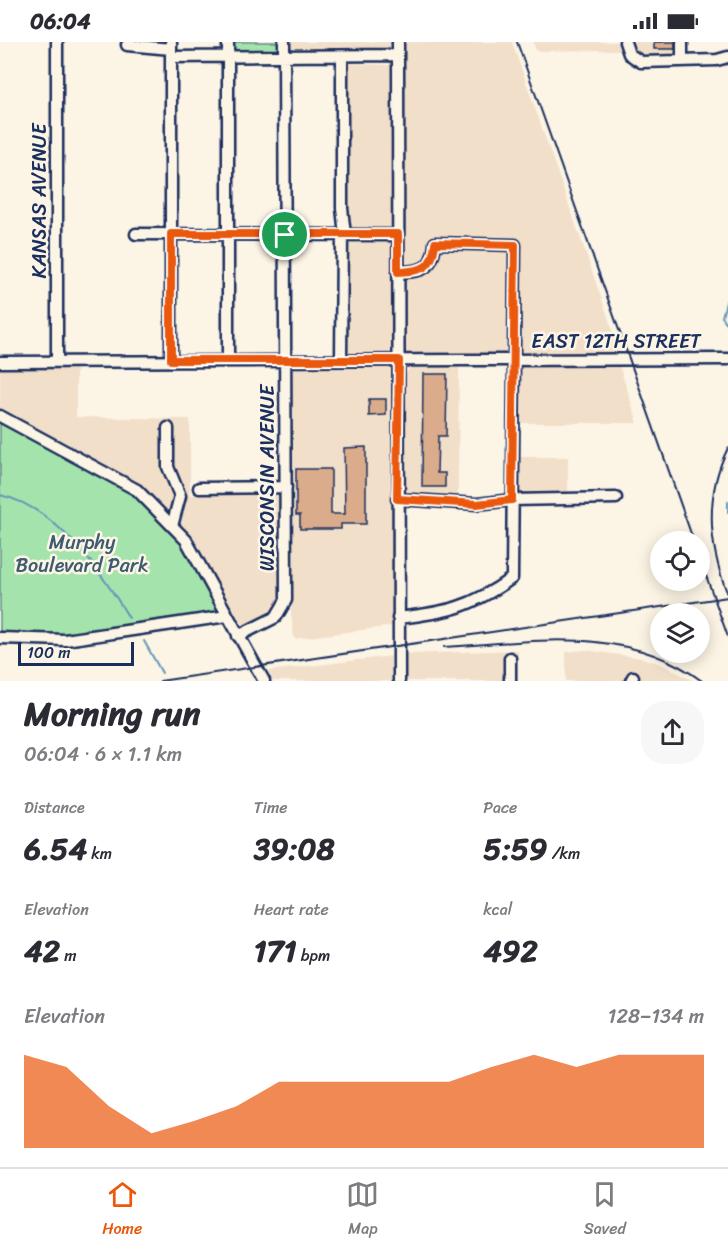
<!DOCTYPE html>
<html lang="en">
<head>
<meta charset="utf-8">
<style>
  body { margin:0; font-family:Sriracha,sans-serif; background:#f7f7f7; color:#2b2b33; height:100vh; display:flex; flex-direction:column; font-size:22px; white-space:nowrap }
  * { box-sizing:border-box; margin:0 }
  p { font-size:20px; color:#7c7c81 }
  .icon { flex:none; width:33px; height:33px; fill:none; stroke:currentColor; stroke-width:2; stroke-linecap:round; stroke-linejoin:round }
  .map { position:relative; height:639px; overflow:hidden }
  .sheet { display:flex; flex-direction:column; background:#fff; flex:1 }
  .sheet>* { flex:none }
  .fabs { position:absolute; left:650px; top:489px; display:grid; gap:12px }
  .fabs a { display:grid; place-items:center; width:60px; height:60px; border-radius:50%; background:#fff; box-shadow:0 3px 15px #0003; font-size:30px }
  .scale { position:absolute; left:18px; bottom:15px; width:116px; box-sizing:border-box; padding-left:6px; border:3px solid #1b2f5e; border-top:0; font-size:16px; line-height:21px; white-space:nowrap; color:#1b2f5e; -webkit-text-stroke:4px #fcf5e5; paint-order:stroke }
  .pin { position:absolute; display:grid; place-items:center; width:51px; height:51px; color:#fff; margin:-26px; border:3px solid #fff; border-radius:50%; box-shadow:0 2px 6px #0007 }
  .round { display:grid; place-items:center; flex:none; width:63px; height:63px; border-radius:24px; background:#f7f7f7 }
  .headline { display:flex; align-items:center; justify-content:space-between; height:102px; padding:0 24px }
  h1 { font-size:33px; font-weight:800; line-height:45px }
  .metrics { display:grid; grid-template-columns:repeat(3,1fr); gap:9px; height:102px; padding:6px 24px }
  .metrics div { display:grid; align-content:center }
  .metrics b { font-size:30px; font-weight:800 }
  .metrics small { font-size:16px; font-weight:400 }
  .metrics p { font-size:16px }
  .chart { height:168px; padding:12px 24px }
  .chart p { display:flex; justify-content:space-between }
  .chart svg { width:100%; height:108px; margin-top:6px; fill:#ea580c; opacity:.7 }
  .status { display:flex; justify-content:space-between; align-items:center; height:42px; padding:0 30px; background:#fff; direction:ltr }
  .status svg { height:16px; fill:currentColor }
  .tab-bar { display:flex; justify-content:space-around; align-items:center; height:84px; border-top:2px solid #e1e1e2; background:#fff; font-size:16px; color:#7c7c81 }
  .tab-bar a { display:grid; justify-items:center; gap:3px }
  .tab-bar .on { color:#ea580c }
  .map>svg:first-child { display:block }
  .built { fill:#f2dfca }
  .green { fill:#a4e4ac; stroke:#608a85; stroke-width:1.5 }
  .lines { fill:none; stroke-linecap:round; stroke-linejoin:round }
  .stream { stroke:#6496ba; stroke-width:2 }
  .building { fill:#daac8b; stroke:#1b2f5e; stroke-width:1.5 }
  .minor-casing { stroke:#1b2f5e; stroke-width:15 }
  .minor { stroke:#fcf5e5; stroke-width:10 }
  .rail { stroke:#1b2f5e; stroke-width:2 }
  .route-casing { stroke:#fff; stroke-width:12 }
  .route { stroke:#ea580c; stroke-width:8 }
  .labels { text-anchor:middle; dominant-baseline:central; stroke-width:5; stroke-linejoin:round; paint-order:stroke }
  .street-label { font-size:20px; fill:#1b2f5e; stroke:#fcf5e5 }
  .park-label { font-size:20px; fill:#3d5c72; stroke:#fcf5e5 }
</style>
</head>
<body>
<div class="status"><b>06:04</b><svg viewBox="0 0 49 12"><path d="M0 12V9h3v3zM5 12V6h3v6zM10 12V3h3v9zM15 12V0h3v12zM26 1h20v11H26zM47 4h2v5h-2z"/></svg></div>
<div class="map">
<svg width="728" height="639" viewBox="0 0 728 639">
  <rect width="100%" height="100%" fill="#fcf5e5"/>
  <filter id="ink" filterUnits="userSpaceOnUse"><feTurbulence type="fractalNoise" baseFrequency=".0167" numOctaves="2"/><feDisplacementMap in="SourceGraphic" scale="12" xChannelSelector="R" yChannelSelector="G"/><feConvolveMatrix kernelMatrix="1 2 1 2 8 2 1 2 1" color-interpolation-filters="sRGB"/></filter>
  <g filter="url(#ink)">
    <path class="built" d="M290,0H392V8L391,10L291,9Z
      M405,0H512L615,295L617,312H406Z
      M533,0H620V8L536,9Z
      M630,0H684V17L642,16L632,9Z
      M338,21L391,23L392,185L390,189H339Z
      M339,198H387L392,200L391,307L389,312H338Z
      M0,323H76V375L190,377V453H279L281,553L276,567L249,583L238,580L190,496L158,458L136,441L0,368Z
      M388,323L392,330L393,584L294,597L290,562L291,328L293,324Z
      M416,323H459L458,459L406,453L404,448L405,333L409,326Z
      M619,323L638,381H516L520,324Z
      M516,415H568V452L519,451Z
      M518,608V639H405L404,612Z
      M585,608L642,616L663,623L694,639H566V610Z
      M391,614V639H273L268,629Z"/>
    <path class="green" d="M231,0H280L277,10L231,11Z
      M0,374L137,448L186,498L227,574L65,598L0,596Z"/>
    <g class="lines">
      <path class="stream" d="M728,253L722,275L728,283
        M0,453C56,465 101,529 129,576
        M728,460V470
        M144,599L162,631"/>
    </g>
    <path class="building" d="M654,0H675V7H654Z
      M423,332H447L446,394H438L437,431H445V445H422Z
      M369,357H386V373L369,374Z
      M366,405V482H341V487H300V473H296V427H331V472H345L344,406Z"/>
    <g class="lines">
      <g class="minor-casing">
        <path id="minor" d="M57,0V319
          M228,0V318
          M398,0L399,639
          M625,0L629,12L641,20L717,18L728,15
          M682,0V19
          M127,3L171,7
          M342,14V166L345,193
          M171,15L398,13
          M136,192L398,193
          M341,317L342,193
          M171,318V0
          M0,320L728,317
          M0,374L137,448L186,498L264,639
          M168,386V425L180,454L172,484
          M199,446L286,445
          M397,457L477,462L512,458L616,456
          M398,576C448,570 470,566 512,536L515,203L435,201C433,227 422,230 398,230
          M238,594L276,575L286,558L284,0
          M0,596L65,598L227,574
          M510,639V616
          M631,639L633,635"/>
      </g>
      <use href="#minor" class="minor"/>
      <path class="rail" d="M517,0L694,500
        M728,406C704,454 709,505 728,553
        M699,514L728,595
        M444,605C532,600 627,582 702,639
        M160,639L728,555"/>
    </g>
  </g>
  <g class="lines" filter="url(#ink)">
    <g class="route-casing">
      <path id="route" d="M171,192H398V230C422,229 433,227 435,201L515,203L512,458L477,462L397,457L399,318H171Z"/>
    </g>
    <use href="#route" class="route"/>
  </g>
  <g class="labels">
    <g class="street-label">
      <text transform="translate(39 159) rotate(-90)">KANSAS AVENUE</text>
      <text x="616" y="299">EAST 12TH STREET</text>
      <text transform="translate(267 436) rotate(-90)">WISCONSIN AVENUE</text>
    </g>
    <g class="park-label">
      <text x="82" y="500">Murphy<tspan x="82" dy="23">Boulevard Park</tspan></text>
    </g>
  </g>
</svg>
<div class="fabs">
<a><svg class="icon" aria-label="locate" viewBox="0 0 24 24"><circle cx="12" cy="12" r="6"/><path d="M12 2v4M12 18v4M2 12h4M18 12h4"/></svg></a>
<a><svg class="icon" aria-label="layers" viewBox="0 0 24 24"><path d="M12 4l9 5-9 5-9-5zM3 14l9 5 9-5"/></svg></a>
</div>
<div class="scale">100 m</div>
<div class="pin" style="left:285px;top:193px;background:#1e9e55"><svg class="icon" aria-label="arrive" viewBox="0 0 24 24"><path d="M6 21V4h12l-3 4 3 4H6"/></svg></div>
</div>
<section class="sheet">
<div class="headline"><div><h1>Morning run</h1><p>06:04 · 6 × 1.1 km</p></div><a class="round"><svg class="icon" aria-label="share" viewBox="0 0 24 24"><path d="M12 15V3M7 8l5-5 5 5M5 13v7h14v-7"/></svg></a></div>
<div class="metrics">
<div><p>Distance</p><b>6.54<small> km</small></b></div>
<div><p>Time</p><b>39:08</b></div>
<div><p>Pace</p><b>5:59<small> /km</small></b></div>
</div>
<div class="metrics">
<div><p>Elevation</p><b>42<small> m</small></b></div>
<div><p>Heart rate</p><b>171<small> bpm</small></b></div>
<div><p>kcal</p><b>492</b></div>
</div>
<div class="chart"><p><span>Elevation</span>128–134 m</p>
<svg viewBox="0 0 160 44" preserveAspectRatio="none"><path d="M0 44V6L10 11L20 27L30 38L40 33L50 27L60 17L70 17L80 17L90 17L100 17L110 11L120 6L130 11L140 6L150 6L160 6V44z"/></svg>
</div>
</section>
<nav class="tab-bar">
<a class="on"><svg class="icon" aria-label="home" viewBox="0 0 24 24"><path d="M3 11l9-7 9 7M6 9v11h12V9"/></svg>Home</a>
<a><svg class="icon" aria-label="map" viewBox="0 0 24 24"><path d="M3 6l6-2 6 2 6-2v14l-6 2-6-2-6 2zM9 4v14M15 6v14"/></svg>Map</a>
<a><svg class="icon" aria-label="saved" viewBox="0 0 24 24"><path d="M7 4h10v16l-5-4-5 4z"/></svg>Saved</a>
</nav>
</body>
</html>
